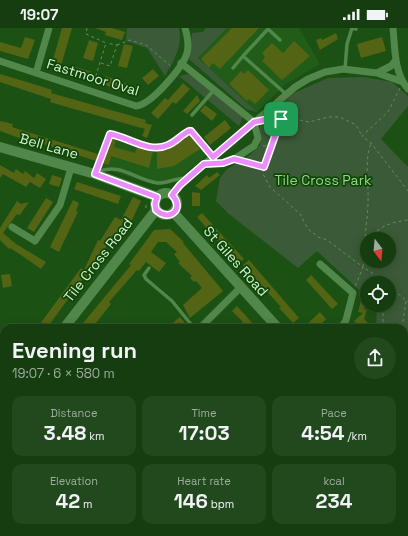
<!DOCTYPE html>
<html lang="en">
<head>
<meta charset="utf-8">
<style>
  body { margin:0; font-family:"Space Grotesk",sans-serif; background:#22481d; color:#f1f3f6; height:100vh; display:flex; flex-direction:column; font-size:15px; white-space:nowrap }
  * { box-sizing:border-box; margin:0 }
  p { font-size:13px; color:#9dae9e }
  .icon { flex:none; width:22px; height:22px; fill:none; stroke:currentColor; stroke-width:2; stroke-linecap:round; stroke-linejoin:round }
  .map { position:relative; flex:1; overflow:hidden }
  .sheet { position:absolute; left:0px; top:296px; width:408px; height:212px; display:flex; flex-direction:column; background:#153d0f; border-radius:12px 12px 0 0; box-shadow:0 2px 10px #0003,0 0 0 1px #34562f }
  .sheet>* { flex:none }
  .needle { width:26px; rotate:164deg }
  .controls { position:absolute; left:360px; top:204px; display:grid; gap:8px }
  .controls a { display:grid; place-items:center; width:36px; height:36px; border-radius:50%; background:#153d0f; box-shadow:0 2px 10px #0003,0 0 0 1px #34562f; font-size:20px }
  .pin { position:absolute; display:grid; place-items:center; width:34px; height:34px; color:#fff; margin:-17px; border-radius:8px; box-shadow:0 2px 6px #0006 }
  .round { display:grid; place-items:center; flex:none; width:42px; height:42px; border-radius:21px; background:#22481d }
  .headline { display:flex; align-items:center; justify-content:space-between; height:68px; padding:0 12px }
  h1 { font-size:22px; font-weight:700; line-height:30px }
  .metrics { display:grid; grid-template-columns:repeat(3,1fr); gap:6px; height:68px; padding:4px 12px }
  .metrics div { display:grid; align-content:center; border-radius:10px; background:#22481d; text-align:center }
  .metrics b { font-size:20px; font-weight:700 }
  .metrics small { font-size:11px; font-weight:400 }
  .metrics p { font-size:11px }
  .status { display:flex; justify-content:space-between; align-items:center; height:28px; padding:0 20px; background:#153d0f; direction:ltr }
  .status svg { height:11px; fill:currentColor }
  .map>svg:first-child { display:block }
  .built { fill:#215c19 }
  .green { fill:#3b5a37; fill-rule:evenodd }
  .building { fill:#536414 }
  .lines { fill:none; stroke-linecap:round; stroke-linejoin:round }
  .path { stroke:#628e5b; stroke-width:1; stroke-dasharray:3 3; stroke-linecap:butt }
  .lane { stroke:#51874a; stroke-width:3.5 }
  .street { stroke:#51874a; stroke-width:7 }
  .secondary { stroke:#51874a; stroke-width:10 }
  .route-casing { stroke:#fff; stroke-width:8 }
  .route { stroke:#eb8dfc; stroke-width:5 }
  .labels { text-anchor:middle; dominant-baseline:central; stroke-width:3.5; stroke-linejoin:round; paint-order:stroke }
  .street-label { font-size:14px; fill:#d5f2d1; stroke:#0f4607 }
  .park-label { font-size:14px; fill:#8fd784; stroke:#0f4607 }
</style>
</head>
<body>
<div class="status"><b>19:07</b><svg viewBox="0 0 49 12"><path d="M0 12V9h3v3zM5 12V6h3v6zM10 12V3h3v9zM15 12V0h3v12zM26 1h20v11H26zM47 4h2v5h-2z"/></svg></div>
<div class="map">
<svg width="408" height="508" viewBox="0 0 408 508">
  <rect width="100%" height="100%" fill="#1c5114"/>
  <path class="built" d="M227,0H299L320,36L286,56L257,84L198,30Z
    M190,96L212,123L177,152L161,156H152L96,138L110,101L155,117H160L166,115Z"/>
  <path class="green" d="M127,0H179C183,19 174,32 165,48L147,20L126,13Z
    M206,0H227L198,30L257,84L246,81L189,31L192,5L203,4Z
    M189,46L243,88L239,98L179,48Z
    M364,49L392,54L408,68V78L381,111L408,139V376L404,368V300H376L377,277H389V255H367V264L359,262L317,223L298,240L229,186L216,173L220,150L227,141L249,128L260,117V97L294,65L328,50ZM367,211H389V233H367Z
    M217,504H273L276,508H210Z"/>
  <path class="building" d="M62,0H72L60,41L51,39Z
    M95,0H112L125,4L122,12L105,7L106,4Z
    M232,0H259L220,41L213,35L209,40L201,31Z
    M336,5L338,11L320,22L316,12L321,10L322,12Z
    M25,9L35,12L28,31L0,23V14L21,20Z
    M382,9L386,23L361,30L357,16Z
    M89,12L98,15L93,33L83,30Z
    M294,13L310,28L282,52L262,33L265,29L262,25L272,15L283,25Z
    M124,16L133,18L127,40L118,38Z
    M72,38L92,44L90,52L70,46Z
    M153,41L159,48L148,57L142,50Z
    M248,42L269,62L255,76L249,71L247,73L229,56L241,43L244,46Z
    M0,46L40,58L52,62L51,65L146,92L145,95L152,97L147,110L142,108L145,101L60,77L50,74L51,71L0,54Z
    M105,48L139,60L136,68L102,56Z
    M183,55L190,61L176,76L173,74L158,91L151,85L165,70L168,72Z
    M197,67L200,73L187,86L183,83Z
    M205,77L217,86L212,93L200,83Z
    M225,92L231,100L210,117L204,109Z
    M0,93L13,96L12,99L21,102L98,126L96,133L28,111V113L22,111L0,103Z
    M190,107L200,121L174,138L157,141V123L167,122Z
    M112,110L116,111L114,119L135,125L137,119L153,123L149,140L111,128L109,137L102,135Z
    M0,137L14,145L16,141L23,146L25,143L34,150L37,145L46,151L40,160L30,154L26,159L3,146L0,150Z
    M217,144L220,147L201,162L195,158L207,147L209,150Z
    M52,147L62,150L59,159L49,156Z
    M77,154L121,168L118,176L74,161Z
    M192,164L200,165V178H192Z
    M133,169L141,173L131,194L127,192L117,210L112,208L93,243L90,242L86,250L84,249L47,300H37L81,240L84,242L98,212L100,213L115,189L121,192Z
    M46,170L53,174L34,204L27,200Z
    M73,172L79,175L76,183L78,184L59,224L50,219Z
    M17,173L21,176L29,174L20,187L17,186L3,205L16,216L46,234L41,241L21,227L10,220L9,221L0,212V200Z
    M202,185L244,231L238,236L197,189Z
    M170,201L184,214L183,215L223,263L190,290L183,277L202,260L196,253L194,254L190,250L192,248L178,235L180,234L174,226L177,224L166,214H158L151,224L166,235L159,244L146,234L139,243L137,242L109,274L111,276L92,300H79L131,237L129,236L154,202Z
    M249,232L299,290L293,295L279,280L281,279L243,237Z
    M10,246L12,258L3,260L1,247Z
    M311,247L338,276L332,281L306,252Z
    M363,265L367,266L364,281L367,282L364,291L370,297L367,300H352L357,296L354,293L363,285L358,284Z
    M237,278L246,288L257,300H246L242,295L243,294L232,283Z
    M320,284L326,291L317,300H303Z
    M180,289L185,295L179,300H166Z"/>
  <g class="lines">
    <path class="path" d="M87,0L86,6L106,15L93,57
      M117,17L130,12L146,17L172,39
      M101,35L110,38L117,17L107,15
      M400,60L388,84L362,108L371,115L408,163
      M268,91H281L264,134L263,146L270,159L300,186L308,201L318,209L327,212L363,239L355,259
      M282,91H295L309,94L329,89H340L356,97L362,108
      M263,118L271,117
      M243,133L263,138
      M146,180V174
      M368,211C379,198 392,194 408,192
      M367,213L365,215L363,239L387,255
      M365,215C365,201 368,188 368,175C369,155 364,134 371,115
      M389,258L408,274
      M389,272L394,262
      M383,300V286L387,277
      M402,300L406,273
      M404,306L408,316
      M0,331L4,336
      M404,341L408,342
      M404,360L408,365
      M349,508L351,504"/>
    <path class="lane" d="M280,12L268,1L243,28L286,66
      M233,40L243,28
      M345,41L347,16L352,0L356,1
      M192,87L214,62
      M95,144L110,106C127,109 144,122 162,120C173,118 180,103 191,103L213,129
      M98,144C119,134 136,152 157,155C167,156 177,149 187,150
      M149,240L144,247L146,251L172,273L194,300
      M0,426L4,425"/>
    <path class="street" d="M49,0L36,45L136,78C151,77 183,39 187,25C189,18 187,7 185,0
      M393,0C395,20 394,45 408,61
      M0,33L36,45
      M181,35L254,94
      M377,45L403,54
      M204,136L223,135L234,131L254,118L258,110L254,94
      M172,167L187,150L233,113L295,59L308,51L325,44L343,41L377,45L391,38L396,32
      M12,199L35,213L60,177L71,140
      M320,236L353,265L346,292L341,300
      M200,300L241,259
      M404,461L408,459
      M330,504L335,508
      M34,508L44,504
      M126,508L135,504"/>
    <path class="secondary" d="M0,119L95,146L157,169
      M155 176a11 11 0 1 1 22 0a11 11 0 1 1-22 0Z
      M174,185L278,300
      M64,300L156,182
      M404,434L408,436
      M65,504L66,508"/>
  </g>
  <g class="lines">
    <g class="route-casing">
      <path id="route" d="M273,90L281,91L264,139L234,131L223,135L204,136L180,157L172,167C185,180 170,195 156,182L155,176L157,169L95,146L110,106C128,109 150,126 168,117C176,114 181,107 189,103H191L213,129L254,94Z"/>
    </g>
    <use href="#route" class="route"/>
  </g>
  <g class="labels">
    <g class="street-label">
      <text transform="translate(93 49) rotate(17)">Fastmoor Oval</text>
      <text transform="translate(49 118) rotate(16)">Bell Lane</text>
      <text transform="translate(98 232) rotate(-52)">Tile Cross Road</text>
      <text transform="translate(236 233) rotate(48)">St Giles Road</text>
    </g>
    <g class="park-label">
      <text x="323" y="152">Tile Cross Park</text>
    </g>
  </g>
</svg>
<div class="controls">
<a><svg class="needle" viewBox="-14 -14 28 28"><path d="M0-13l5 13h-10z" fill="#e53935"/><path d="M0 13l5-13h-10z" fill="#9dae9e"/></svg></a>
<a><svg class="icon" aria-label="locate" viewBox="0 0 24 24"><circle cx="12" cy="12" r="6"/><path d="M12 2v4M12 18v4M2 12h4M18 12h4"/></svg></a>
</div>
<div class="pin" style="left:281px;top:91px;background:#1e9e55"><svg class="icon" aria-label="arrive" viewBox="0 0 24 24"><path d="M6 21V4h12l-3 4 3 4H6"/></svg></div>
<section class="sheet">
<div class="headline"><div><h1>Evening run</h1><p>19:07 · 6 × 580 m</p></div><a class="round"><svg class="icon" aria-label="share" viewBox="0 0 24 24"><path d="M12 15V3M7 8l5-5 5 5M5 13v7h14v-7"/></svg></a></div>
<div class="metrics">
<div><p>Distance</p><b>3.48<small> km</small></b></div>
<div><p>Time</p><b>17:03</b></div>
<div><p>Pace</p><b>4:54<small> /km</small></b></div>
</div>
<div class="metrics">
<div><p>Elevation</p><b>42<small> m</small></b></div>
<div><p>Heart rate</p><b>146<small> bpm</small></b></div>
<div><p>kcal</p><b>234</b></div>
</div>
</section>
</div>
</body>
</html>
